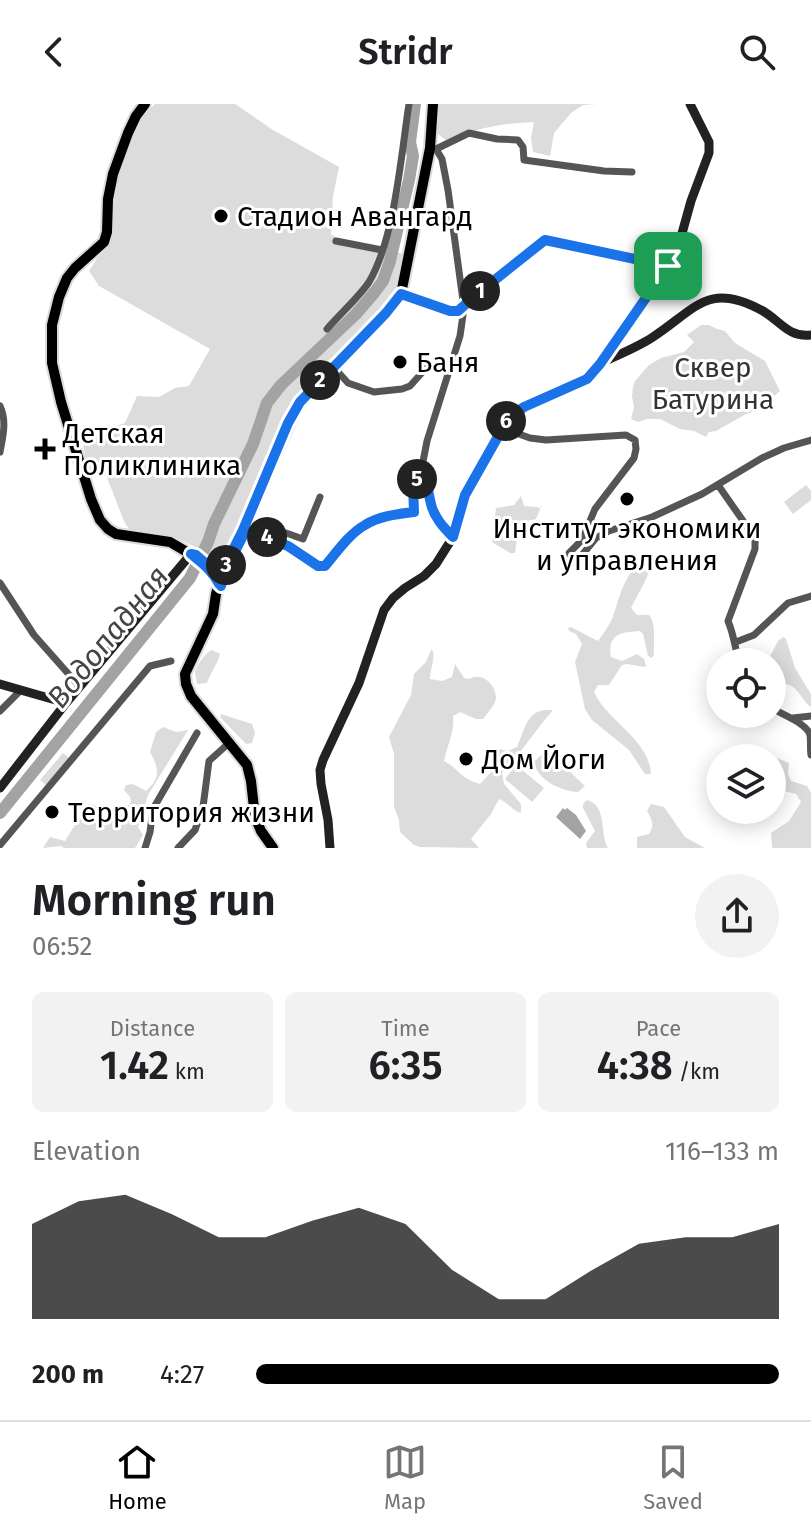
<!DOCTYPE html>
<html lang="en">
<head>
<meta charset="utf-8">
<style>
  body { margin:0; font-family:"Fira Sans",sans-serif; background:#f2f2f2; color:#202124; height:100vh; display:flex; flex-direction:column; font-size:30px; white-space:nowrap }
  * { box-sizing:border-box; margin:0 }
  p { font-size:26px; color:#757577 }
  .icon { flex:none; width:44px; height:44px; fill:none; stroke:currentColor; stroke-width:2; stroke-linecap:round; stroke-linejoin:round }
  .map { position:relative; height:744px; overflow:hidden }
  .details { display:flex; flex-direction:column; background:#fff; flex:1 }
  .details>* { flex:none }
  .tools { position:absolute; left:706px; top:544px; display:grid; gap:16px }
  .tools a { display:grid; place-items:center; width:80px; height:80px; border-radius:50%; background:#fff; box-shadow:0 4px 20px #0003; font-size:40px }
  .pin { position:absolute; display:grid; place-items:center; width:68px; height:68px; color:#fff; margin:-34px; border-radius:16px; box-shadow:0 4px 12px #0006 }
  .km { position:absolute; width:40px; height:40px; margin:-20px; border-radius:50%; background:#222; color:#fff; font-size:22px; line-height:40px; text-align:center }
  .round { display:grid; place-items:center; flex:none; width:84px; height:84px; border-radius:42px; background:#f2f2f2 }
  .headline { display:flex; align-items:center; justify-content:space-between; height:136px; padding:0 32px }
  h1 { font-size:44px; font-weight:600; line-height:60px }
  .figures { display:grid; grid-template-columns:repeat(3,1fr); gap:12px; height:136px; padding:8px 32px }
  .figures div { display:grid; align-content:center; border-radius:12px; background:#f2f2f2; text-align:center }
  .figures b { font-size:40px; font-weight:600 }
  .figures small { font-size:22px; font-weight:400 }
  .figures p { font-size:22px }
  .chart { height:224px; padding:16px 32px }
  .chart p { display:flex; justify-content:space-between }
  .chart svg { width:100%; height:144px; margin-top:8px; fill:#000; opacity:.7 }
  ul { padding:0 32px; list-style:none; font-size:26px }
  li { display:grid; grid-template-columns:128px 96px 1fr; align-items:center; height:60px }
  li i { height:20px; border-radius:10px; background:#000 }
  header { display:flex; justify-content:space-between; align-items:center; height:104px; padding:0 32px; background:#fff; font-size:36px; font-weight:600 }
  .tab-bar { display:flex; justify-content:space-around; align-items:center; height:112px; border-top:2px solid #e0e0e0; background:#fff; font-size:22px; color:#757577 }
  .tab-bar a { display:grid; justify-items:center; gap:4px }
  .tab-bar .current { color:#000 }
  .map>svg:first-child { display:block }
  .green { fill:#dcdcdc }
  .water { fill:#a3a3a3 }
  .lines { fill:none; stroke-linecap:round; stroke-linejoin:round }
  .river { stroke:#a3a3a3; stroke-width:12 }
  .primary-casing { stroke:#dbdbdb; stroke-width:14 }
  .street { stroke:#555; stroke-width:7 }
  .secondary { stroke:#222; stroke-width:9 }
  .primary { stroke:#000; stroke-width:10 }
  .primary-bridge-casing { stroke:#dbdbdb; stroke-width:14; stroke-linecap:butt }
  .primary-bridge { stroke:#000; stroke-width:10 }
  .route-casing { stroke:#fff; stroke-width:16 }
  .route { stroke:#1a73e8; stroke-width:10 }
  .poi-dot { fill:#000; stroke:#fff; stroke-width:3 }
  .labels { text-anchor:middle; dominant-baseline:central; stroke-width:6; stroke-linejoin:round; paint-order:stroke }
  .poi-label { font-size:28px; fill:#000; stroke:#fff; text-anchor:start }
  .park-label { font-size:28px; fill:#333; stroke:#fff }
  .water-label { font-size:30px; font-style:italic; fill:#444; stroke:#fff }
</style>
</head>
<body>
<header><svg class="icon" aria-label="back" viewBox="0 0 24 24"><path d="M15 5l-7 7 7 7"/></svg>Stridr<svg class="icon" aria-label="search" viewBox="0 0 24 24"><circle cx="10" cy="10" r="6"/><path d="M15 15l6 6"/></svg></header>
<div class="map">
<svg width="811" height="744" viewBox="0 0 811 744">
  <rect width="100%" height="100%" fill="#fff"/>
  <path class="green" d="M155,0H235L273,26L339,63L333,92L331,131L335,132L337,137L409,151L401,189L342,254L318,287L304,298L225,457L172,432L130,427L124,417L104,366L88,369L82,334L125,319L137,292L159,293L175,284L189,282L210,245L99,182L89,167L109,135L113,93L127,45L144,11Z
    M436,0H597L583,1L571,9L554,29L550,52L533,48L531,34L534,18C503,19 475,24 447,37L434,27Z
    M701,221H709L717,225L725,227L735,239L765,257L780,287L758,306L746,310L716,327L709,328L706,333L694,327L680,325L660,315H647L638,318L631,315L634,303L632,292L633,283L635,277L649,261L661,254L684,248L694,238L687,231Z
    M806,381L811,387V396L793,410L784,398Z
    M521,392L524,402L538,403L539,405L542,401L536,415L519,419L515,449H510L492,438L496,404L514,401Z
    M647,458L651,461C647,477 638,489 631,504L637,511H649C657,521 653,537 654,550L652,554L648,552L643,530L640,527C621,528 607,530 611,553L622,557L637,550L644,555L646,562L645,563L627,560L622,561L609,581H598L594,588C607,617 649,635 651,670H645L629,646L592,616L585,605L575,558L582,540L576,530L569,527L568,524L571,523L598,537C603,530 608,523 612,515C620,495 623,465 647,458Z
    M783,533L786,535L795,564L811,590V603C802,597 798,582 786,580C781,579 777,581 772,582V558H767L778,537Z
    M212,546L220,550C217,561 211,568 207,579L197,580C197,577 195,570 195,568C196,562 206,548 212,546Z
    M431,546L433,547C435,556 430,566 430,575L442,577L452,573L455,560L464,574L469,575C481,568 495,579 496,593C496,601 487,609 483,615H476L460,608L453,612C455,627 447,642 444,657C459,665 461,675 480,680L494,665L492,651L495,644L508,647L517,643C526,624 526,604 553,606C535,627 520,650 502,669L504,680L521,700V709C512,707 508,698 499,695L491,710L471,735L479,744L420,743L414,741L400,728L399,716L394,703V650L389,633L411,591L414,570L426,558Z
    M221,610L252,620L255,629L252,639L246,640L220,613Z
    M163,623L176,628L188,626L148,691L138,723L143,731L135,744H64L61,742L43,744L50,733L65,737L88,700L95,701L102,711L113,717L117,716L131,698L130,693L124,686L126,681L133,680L146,687C161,673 159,665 150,648L156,628Z
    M544,648L564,662L585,682L578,688C561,687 537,676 534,658Z
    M63,649L69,654L46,681L40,676Z
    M777,654L789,659L788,670L791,677L807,682L811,689V744H772L771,729L789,717L801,698L796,690L784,687L777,676L772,672V662L780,666L781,665Z
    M516,661L544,684L532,698L505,675Z
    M587,696C608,702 599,729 608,744H587L586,739L595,727L583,704V700Z
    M651,700L664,703L685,733L705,744H637V733L649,730C655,721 652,716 647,707Z"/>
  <path class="water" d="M563,704L565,706L567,704L576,711L586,727L580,735L556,713Z"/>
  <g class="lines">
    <path class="river" d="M0,709L190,474L208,438L214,420L253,340L267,299L281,281L356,210L374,189L383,177L390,157L409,76L413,52L410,38L415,0"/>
    <g class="primary-casing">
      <path id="primary" d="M145,0L136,12L128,29L113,70L108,95L107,128L104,138L75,164L67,174L59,193L52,221V259L61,298L91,395L100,416L108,425L116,430L170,438L187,448L206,462L216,472L219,480
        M273,744L261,727L255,713L251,677L247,661L191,592L186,580L185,570L213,510L216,490L223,466L243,426L294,309L306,290L386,209L401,190L430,44L433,0"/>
    </g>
    <path class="street" d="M436,45L469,29L497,35L518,36L523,43L524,56L604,67L632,68
      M336,137L382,146
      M327,225C339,211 360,192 369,178C395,134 401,51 409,0
      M341,256L338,268L348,279L374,288L402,285L410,282L428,262
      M0,302C7,317 3,332 0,348
      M502,324L530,334L546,336L626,331L635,336L636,345L634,354L595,405L582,436L569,449V455L572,458L577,457L596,434L609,427L652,413L702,390L762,354L784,344L811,336
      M421,368L427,337L460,232L464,204L448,86L442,55L436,45L430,44
      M718,381L755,434V445L728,517C734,531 735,544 739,558
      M246,426L288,442L318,462H323C335,453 343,439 354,429C370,414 392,411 414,408L413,380L421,368C428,378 428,389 431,400C434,413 443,423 453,433
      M280,439L286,429L303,435L320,393
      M0,479L34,531L80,583
      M736,538L754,531L788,499L811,492
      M772,604C782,611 807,619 810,631C811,637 810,645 811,651
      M0,607L21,586
      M793,614L811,612
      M0,741L150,562L171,557
      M145,744L150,728L153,705L197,629
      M178,744L195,726L203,703L209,657L229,639"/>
    <path class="secondary" d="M401,190L450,207H458L477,190L545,136L668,162
      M603,258C620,250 638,243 653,233C697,204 708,177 763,207C780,217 789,234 811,231
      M0,580L66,599
      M0,684L66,599L191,450
      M330,744L328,716L321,680L320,666L323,656L359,579L384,506L393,494L405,484L424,472L436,460L453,433L465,391L509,313L524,303L587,275L600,260L676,151L691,97L709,49V38L690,0"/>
    <use href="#primary" class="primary"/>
    <g class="primary-bridge-casing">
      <path id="primary-bridge" d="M220,474L221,482"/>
    </g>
    <use href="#primary-bridge" class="primary-bridge"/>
  </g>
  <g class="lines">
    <g class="route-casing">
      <path id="route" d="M668,162L545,136L477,190L458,207H450L401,190L386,209L300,298L288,319L243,426L223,466L217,469L196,451L191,450C202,459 213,467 219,480L223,466L217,469L221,482L228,461L246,426L288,442L318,462H325C337,448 349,430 365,421C379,412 398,410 414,408L413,380L421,368C428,378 428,389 431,400C434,413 443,423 453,433L465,391L509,313L524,303L587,275L600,260L668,162"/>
    </g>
    <use href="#route" class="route"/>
  </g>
  <g class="poi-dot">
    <circle cx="221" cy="112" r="8"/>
    <circle cx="400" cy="258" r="8"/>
    <path d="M41 333h8v8h8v8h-8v8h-8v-8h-8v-8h8z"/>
    <circle cx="627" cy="395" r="8"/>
    <circle cx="466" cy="655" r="8"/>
    <circle cx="52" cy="708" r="8"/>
  </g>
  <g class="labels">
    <g class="poi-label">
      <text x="237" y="112">Стадион Авангард</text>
      <text x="416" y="258">Баня</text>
      <text x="63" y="329">Детская<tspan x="63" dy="32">Поликлиника</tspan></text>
      <text x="627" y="424" text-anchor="middle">Институт экономики<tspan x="627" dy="32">и управления</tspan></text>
      <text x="482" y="655">Дом Йоги</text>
      <text x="68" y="708">Территория жизни</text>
    </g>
    <g class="park-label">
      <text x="713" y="263">Сквер<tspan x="713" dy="32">Батурина</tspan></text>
    </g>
    <g class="water-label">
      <text transform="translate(108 533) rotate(-51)">Водопадная</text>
    </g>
  </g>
</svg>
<div class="tools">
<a><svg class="icon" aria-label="locate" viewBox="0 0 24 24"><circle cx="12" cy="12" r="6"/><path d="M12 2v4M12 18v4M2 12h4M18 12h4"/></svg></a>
<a><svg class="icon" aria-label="layers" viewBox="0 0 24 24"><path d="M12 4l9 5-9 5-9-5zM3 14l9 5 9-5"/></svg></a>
</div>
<div class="pin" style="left:668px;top:162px;background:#1e9e55"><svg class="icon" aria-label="arrive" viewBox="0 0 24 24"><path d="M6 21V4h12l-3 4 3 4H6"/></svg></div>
<b class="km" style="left:480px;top:187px">1</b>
<b class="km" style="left:320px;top:276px">2</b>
<b class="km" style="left:226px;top:461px">3</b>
<b class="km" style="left:267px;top:433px">4</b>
<b class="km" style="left:417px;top:375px">5</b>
<b class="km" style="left:506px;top:317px">6</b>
</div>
<section class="details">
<div class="headline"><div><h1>Morning run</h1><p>06:52</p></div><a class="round"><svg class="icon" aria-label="share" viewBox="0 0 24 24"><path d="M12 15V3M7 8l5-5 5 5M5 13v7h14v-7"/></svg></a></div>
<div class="figures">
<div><p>Distance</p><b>1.42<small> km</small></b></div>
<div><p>Time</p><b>6:35</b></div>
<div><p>Pace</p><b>4:38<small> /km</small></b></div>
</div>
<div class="chart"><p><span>Elevation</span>116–133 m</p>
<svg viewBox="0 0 160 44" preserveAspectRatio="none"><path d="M0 44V15L10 8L20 6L30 12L40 19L50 19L60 14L70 10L80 15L90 29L100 38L110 38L120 29L130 21L140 19L150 19L160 15V44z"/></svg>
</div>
<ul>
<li><b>200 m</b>4:27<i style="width:100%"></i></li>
</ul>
</section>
<nav class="tab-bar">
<a class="current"><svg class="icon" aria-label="home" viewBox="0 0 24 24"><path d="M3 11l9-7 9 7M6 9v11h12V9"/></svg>Home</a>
<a><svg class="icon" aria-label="map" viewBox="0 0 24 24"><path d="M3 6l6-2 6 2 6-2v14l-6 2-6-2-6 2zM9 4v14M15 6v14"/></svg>Map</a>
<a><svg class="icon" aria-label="saved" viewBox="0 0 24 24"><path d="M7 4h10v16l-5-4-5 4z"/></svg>Saved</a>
</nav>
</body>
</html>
